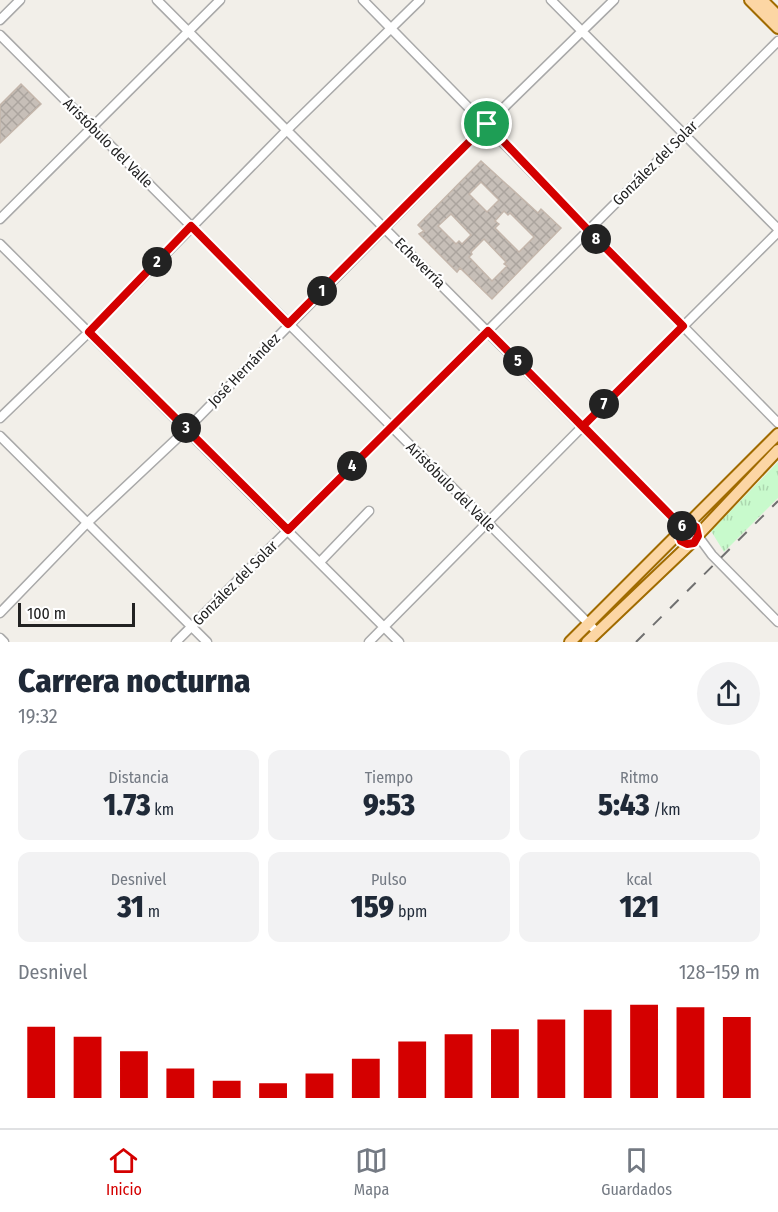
<!DOCTYPE html>
<html lang="es">
<head>
<meta charset="utf-8">
<style>
  body { margin:0; font-family:"Fira Sans Condensed",sans-serif; background:#f2f2f3; color:#1f2937; height:100vh; display:flex; flex-direction:column; font-size:22px; white-space:nowrap }
  * { box-sizing:border-box; margin:0 }
  p { font-size:20px; color:#747a83 }
  .icon { flex:none; width:33px; height:33px; fill:none; stroke:currentColor; stroke-width:2; stroke-linecap:round; stroke-linejoin:round }
  .map { position:relative; height:642px; overflow:hidden }
  .drawer { display:flex; flex-direction:column; background:#fff; flex:1 }
  .drawer>* { flex:none }
  .scale { position:absolute; left:18px; bottom:15px; width:117px; box-sizing:border-box; padding-left:6px; border:3px solid #222; border-top:0; font-size:16px; line-height:21px; white-space:nowrap; color:#222; -webkit-text-stroke:4px #fff; paint-order:stroke }
  .pin { position:absolute; display:grid; place-items:center; width:51px; height:51px; color:#fff; margin:-26px; border:3px solid #fff; border-radius:50%; box-shadow:0 2px 6px #0007 }
  .km { position:absolute; width:30px; height:30px; margin:-15px; border-radius:50%; background:#222; color:#fff; font-size:16px; line-height:30px; text-align:center }
  .round { display:grid; place-items:center; flex:none; width:63px; height:63px; border-radius:32px; background:#f2f2f3 }
  .summary { display:flex; align-items:center; justify-content:space-between; height:102px; padding:0 18px }
  h1 { font-size:33px; font-weight:800; line-height:45px }
  .metrics { display:grid; grid-template-columns:repeat(3,1fr); gap:9px; height:102px; padding:6px 18px }
  .metrics div { display:grid; align-content:center; border-radius:12px; background:#f2f2f3; text-align:center }
  .metrics b { font-size:30px; font-weight:800 }
  .metrics small { font-size:16px; font-weight:400 }
  .metrics p { font-size:16px }
  .chart { height:168px; padding:12px 18px }
  .chart p { display:flex; justify-content:space-between }
  .chart svg { width:100%; height:108px; margin-top:6px; stroke:#d40000; stroke-width:6 }
  .dock { display:flex; justify-content:space-around; align-items:center; height:84px; border-top:2px solid #e0e1e3; background:#fff; font-size:16px; color:#747a83 }
  .dock a { display:grid; justify-items:center; gap:3px }
  .dock .selected { color:#d40000 }
  .map>svg:first-child { display:block }
  .park { fill:url(#park-tufts) }
  .building { fill:url(#building-cross-hatch); stroke:#c4b6ab; stroke-width:1.5; fill-rule:evenodd }
  .lines { fill:none; stroke-linecap:round; stroke-linejoin:round }
  .minor-casing { stroke:#a9a9a9; stroke-width:11 }
  .major-casing { stroke:#a06b00; stroke-width:14 }
  .minor { stroke:#fff; stroke-width:8 }
  .major { stroke:#fcd6a4; stroke-width:10 }
  .rail { stroke:#707070; stroke-width:2; stroke-dasharray:12 12; stroke-linecap:butt }
  .route-casing { stroke:#fff; stroke-width:12 }
  .route { stroke:#d40000; stroke-width:8 }
  .labels { text-anchor:middle; dominant-baseline:central; stroke-width:4.5; stroke-linejoin:round; paint-order:stroke }
  .street-label { font-size:15px; fill:#222; stroke:#fff }
</style>
</head>
<body>
<div class="map">
<svg width="778" height="642" viewBox="0 0 778 642">
  <defs>
    <pattern id="park-tufts" width="24" height="20" patternUnits="userSpaceOnUse" patternTransform="scale(1.5)"><rect width="24" height="20" fill="#c8facc"/><path d="M3 7l-1-3M5 7V3M7 7l1-3M15 17l-1-3M17 17v-4M19 17l1-3" fill="none" stroke="#acd6af"/></pattern>
    <pattern id="building-cross-hatch" width="8" height="8" patternUnits="userSpaceOnUse" patternTransform="scale(1.5)"><rect width="8" height="8" fill="#c7bfb8"/><path d="M0 0l8 8M0 8l8-8" fill="none" stroke="#aba49e"/></pattern>
  </defs>
  <rect width="100%" height="100%" fill="#f2efe9"/>
  <path class="park" d="M778,462V498L724,552L711,531Z"/>
  <path class="building" d="M21,84L41,104L0,143V105Z
    M481,161L538,213L541,209L561,228L492,299L460,268L457,272L419,234L424,231L418,225ZM481,182L499,200L487,212L469,194ZM504,211L508,215L510,213L534,237L519,252L495,228L499,224L495,221ZM451,214L471,235L462,244L459,241L456,244L438,226ZM484,239L506,262L504,264L507,266L492,281L469,257L472,254L471,252Z"/>
  <g class="lines">
    <g class="minor-casing">
      <path id="minor" d="M157,0L682,527
        M363,0L778,423
        M551,0L778,229
        M0,20L20,0
        M0,35L597,632
        M0,219L220,0
        M0,244L399,642
        M0,418L89,332L287,130L420,0
        M0,436L207,642
        M698,536L712,555L778,622
        M320,562L369,511
        M0,613L87,523L187,429L487,124L614,0
        M0,638L4,642
        M176,642L778,41
        M369,642L583,426L778,232"/>
    </g>
    <g class="major-casing">
      <path id="major" d="M750,0L778,28
        M762,0L778,16
        M688,524L778,434
        M699,534L778,450
        M570,642L678,534
        M587,642L690,544"/>
    </g>
    <use href="#minor" class="minor"/>
    <use href="#major" class="major"/>
    <path class="rail" d="M636,642L778,501"/>
  </g>
  <g class="lines">
    <g class="route-casing">
      <path id="route" d="M487,124L288,324L191,226L89,332L288,530L488,331L682,527L689,524L696,527L698,536L694,543L687,544L681,541L678,533L682,527L583,426L683,326L588,230L487,124"/>
    </g>
    <use href="#route" class="route"/>
  </g>
  <g class="labels">
    <g class="street-label">
      <text transform="translate(108 143) rotate(45)">Aristóbulo del Valle</text>
      <text transform="translate(655 163) rotate(-45)">González del Solar</text>
      <text transform="translate(420 263) rotate(45)">Echeverría</text>
      <text transform="translate(244 370) rotate(-46)">José Hernández</text>
      <text transform="translate(451 487) rotate(45)">Aristóbulo del Valle</text>
      <text transform="translate(235 583) rotate(-45)">González del Solar</text>
    </g>
  </g>
</svg>
<div class="scale">100 m</div>
<div class="pin" style="left:487px;top:124px;background:#1e9e55"><svg class="icon" aria-label="arrive" viewBox="0 0 24 24"><path d="M6 21V4h12l-3 4 3 4H6"/></svg></div>
<b class="km" style="left:322px;top:291px">1</b>
<b class="km" style="left:157px;top:262px">2</b>
<b class="km" style="left:186px;top:428px">3</b>
<b class="km" style="left:352px;top:466px">4</b>
<b class="km" style="left:518px;top:361px">5</b>
<b class="km" style="left:682px;top:526px">6</b>
<b class="km" style="left:604px;top:404px">7</b>
<b class="km" style="left:596px;top:239px">8</b>
</div>
<section class="drawer">
<div class="summary"><div><h1>Carrera nocturna</h1><p>19:32</p></div><a class="round"><svg class="icon" aria-label="share" viewBox="0 0 24 24"><path d="M12 15V3M7 8l5-5 5 5M5 13v7h14v-7"/></svg></a></div>
<div class="metrics">
<div><p>Distancia</p><b>1.73<small> km</small></b></div>
<div><p>Tiempo</p><b>9:53</b></div>
<div><p>Ritmo</p><b>5:43<small> /km</small></b></div>
</div>
<div class="metrics">
<div><p>Desnivel</p><b>31<small> m</small></b></div>
<div><p>Pulso</p><b>159<small> bpm</small></b></div>
<div><p>kcal</p><b>121</b></div>
</div>
<div class="chart"><p><span>Desnivel</span>128–159 m</p>
<svg viewBox="0 0 160 44" preserveAspectRatio="none"><path d="M5 44V15M15 44V19M25 44V25M35 44V32M45 44V37M55 44V38M65 44V34M75 44V28M85 44V21M95 44V18M105 44V16M115 44V12M125 44V8M135 44V6M145 44V7M155 44V11"/></svg>
</div>
</section>
<nav class="dock">
<a class="selected"><svg class="icon" aria-label="home" viewBox="0 0 24 24"><path d="M3 11l9-7 9 7M6 9v11h12V9"/></svg>Inicio</a>
<a><svg class="icon" aria-label="map" viewBox="0 0 24 24"><path d="M3 6l6-2 6 2 6-2v14l-6 2-6-2-6 2zM9 4v14M15 6v14"/></svg>Mapa</a>
<a><svg class="icon" aria-label="saved" viewBox="0 0 24 24"><path d="M7 4h10v16l-5-4-5 4z"/></svg>Guardados</a>
</nav>
</body>
</html>
